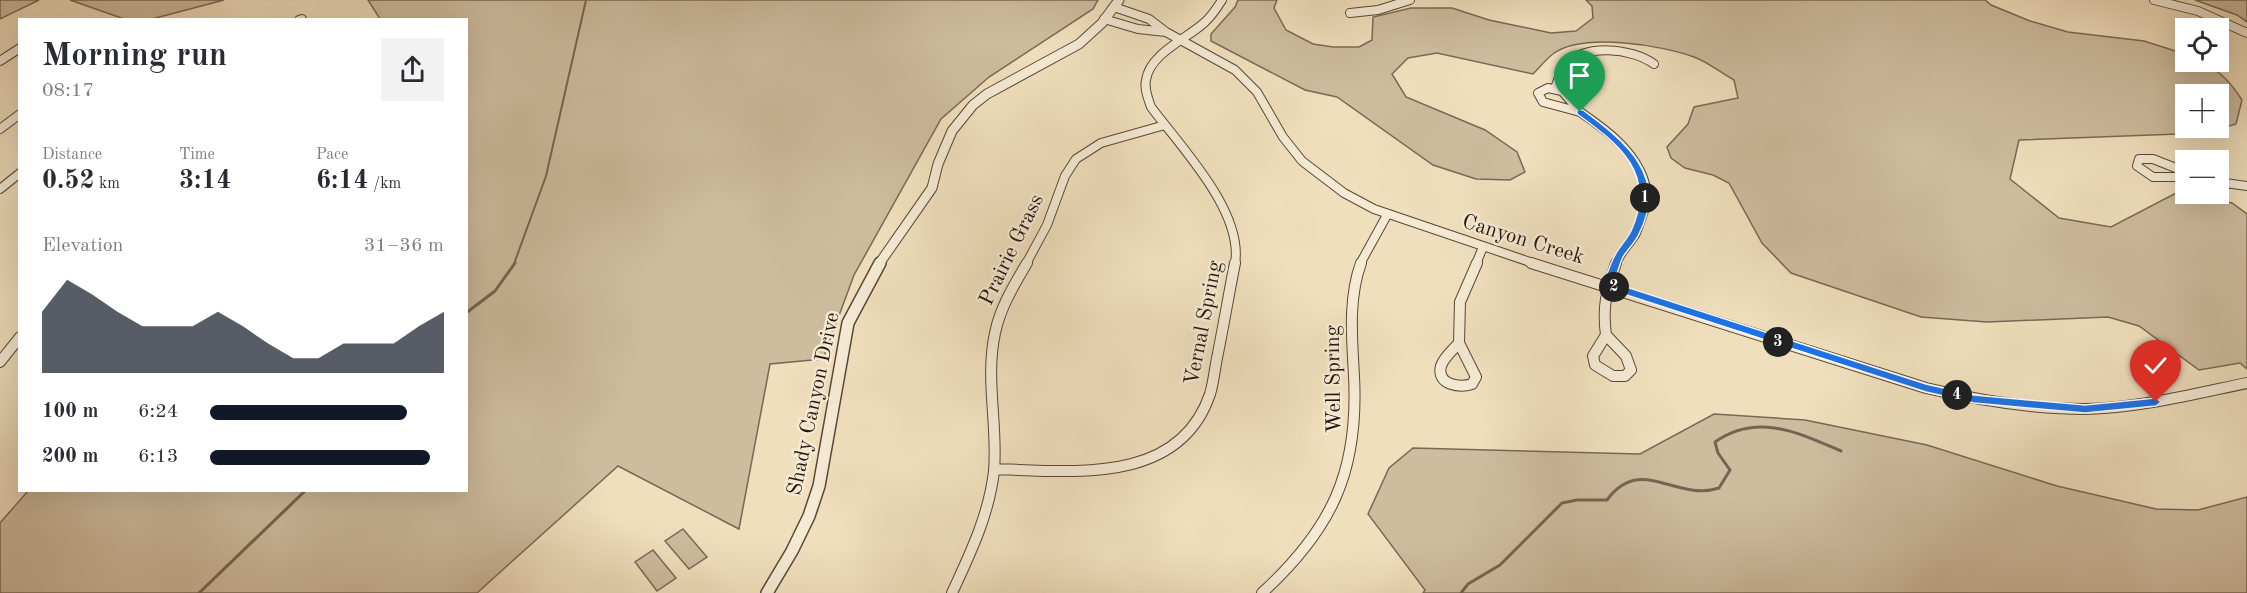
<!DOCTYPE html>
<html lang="en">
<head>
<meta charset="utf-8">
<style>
  body { margin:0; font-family:"Old Standard TT",serif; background:#f2f2f3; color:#2b2b33; height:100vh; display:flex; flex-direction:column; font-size:22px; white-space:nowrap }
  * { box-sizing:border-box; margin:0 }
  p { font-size:20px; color:#7c7c81 }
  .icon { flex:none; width:33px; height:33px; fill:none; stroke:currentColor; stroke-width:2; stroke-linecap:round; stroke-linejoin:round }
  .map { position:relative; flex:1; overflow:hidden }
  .panel { position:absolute; left:18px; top:18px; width:450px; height:474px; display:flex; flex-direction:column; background:#fff; border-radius:0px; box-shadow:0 6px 24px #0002 }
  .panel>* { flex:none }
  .fabs { position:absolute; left:2175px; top:18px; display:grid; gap:12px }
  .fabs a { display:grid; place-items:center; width:54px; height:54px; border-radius:0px; background:#fff; box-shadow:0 6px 24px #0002; font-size:30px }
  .pin { position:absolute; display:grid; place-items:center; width:51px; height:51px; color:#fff; margin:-62px -26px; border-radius:50% 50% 50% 0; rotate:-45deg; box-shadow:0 0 6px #0007 }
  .pin .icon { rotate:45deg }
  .km { position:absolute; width:30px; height:30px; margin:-15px; border-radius:50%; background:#222; color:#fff; font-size:16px; line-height:30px; text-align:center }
  .round { display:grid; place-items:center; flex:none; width:63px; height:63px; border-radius:0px; background:#f2f2f3 }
  .summary { display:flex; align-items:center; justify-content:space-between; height:102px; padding:0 24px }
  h1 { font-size:33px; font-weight:700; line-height:45px }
  .stats { display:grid; grid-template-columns:repeat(3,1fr); gap:9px; height:102px; padding:6px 24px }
  .stats div { display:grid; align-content:center }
  .stats b { font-size:26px; font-weight:700 }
  .stats small { font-size:16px; font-weight:400 }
  .stats p { font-size:16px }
  .chart { height:168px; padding:12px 24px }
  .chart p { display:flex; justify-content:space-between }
  .chart svg { width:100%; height:108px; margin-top:6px; fill:#111827; opacity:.7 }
  ul { padding:0 24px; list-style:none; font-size:20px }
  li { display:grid; grid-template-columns:96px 72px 1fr; align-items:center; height:45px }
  li i { height:15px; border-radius:8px; background:#111827 }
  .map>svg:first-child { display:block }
  .green { fill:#cebc9f; stroke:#7a6856; stroke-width:1.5; fill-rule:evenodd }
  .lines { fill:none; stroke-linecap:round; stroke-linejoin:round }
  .stream-far1 { stroke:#766453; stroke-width:2 }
  .stream { stroke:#766453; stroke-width:3 }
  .minor-far1-casing { stroke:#584739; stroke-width:10 }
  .minor-casing { stroke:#584739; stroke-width:12 }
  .tertiary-far1-casing { stroke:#584739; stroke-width:11 }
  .tertiary-casing { stroke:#584739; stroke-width:14 }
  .minor-far1 { stroke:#f5ead4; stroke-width:8 }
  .minor { stroke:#f5ead4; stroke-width:10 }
  .tertiary-far1 { stroke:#f5ead4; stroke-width:9 }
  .tertiary { stroke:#f5ead4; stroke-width:11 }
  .route { fill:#1a73e8; stroke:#fff; stroke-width:1.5 }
  .labels { text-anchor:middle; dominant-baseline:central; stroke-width:5; stroke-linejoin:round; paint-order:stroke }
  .street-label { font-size:21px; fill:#26140d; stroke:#f5ead4 }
</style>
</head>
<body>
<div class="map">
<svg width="2247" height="593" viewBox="0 0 2247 593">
  <rect width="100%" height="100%" fill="#f0dfbd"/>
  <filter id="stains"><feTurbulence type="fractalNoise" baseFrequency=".00333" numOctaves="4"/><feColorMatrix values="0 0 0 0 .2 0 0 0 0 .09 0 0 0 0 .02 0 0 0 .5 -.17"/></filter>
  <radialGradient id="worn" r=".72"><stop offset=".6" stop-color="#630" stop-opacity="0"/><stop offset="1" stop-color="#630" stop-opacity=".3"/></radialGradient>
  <path class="green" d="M0,0H39L0,19Z
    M70,0H224L152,19L127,20Z
    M368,0H1098L1093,9L989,77L941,119L854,275L823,359L770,364L739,529L618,466L477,593H0V523L28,491L466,490V20L380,19Z
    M1238,0H1277L1274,8L1286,30L1313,44L1333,47H1359L1372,40L1373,17L1411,8H1452L1489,20L1551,33L1576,31L1593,18L1592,6L1586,0H1985L1991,5L2030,21L2068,32L2144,41L2185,54L2186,62C2213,62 2228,78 2242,100L2236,124L2205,133L2019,140L2010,179L2059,218L2111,227L2178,192L2232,203L2247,214V369L2240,363L2199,370L2139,326L2108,317L1987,322L1921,317L1791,273L1762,243L1729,183L1713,175L1685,168L1671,158L1667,147L1688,124L1694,107L1738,98L1734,80C1721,73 1708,62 1694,57C1661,45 1582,32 1553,54C1546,59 1539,68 1533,74L1437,53L1408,58L1392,74L1406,97L1485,130L1517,152L1525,172L1510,180L1476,179L1433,165L1337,97L1305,90L1211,41V34L1235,7ZM2186,94H2218V128H2186Z
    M2195,0H2247V22L2237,15Z
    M1714,414L1805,420L1927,445L2057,486L2156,509L2198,510L2247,497V593H1423L1425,590L1368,514L1389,468L1413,448L1640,454Z
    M683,529L707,557L689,569L665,541Z
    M653,550L676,578L657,591L635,562Z"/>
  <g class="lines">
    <path class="stream-far1" d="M514,264L546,176L586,0"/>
    <path class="stream" d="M466,313L495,291L515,263
      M199,593L306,490
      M1461,593L1468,584L1500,565L1562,503L1577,500H1607C1641,454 1675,502 1719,488L1730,470L1718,453L1715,442C1757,412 1799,433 1841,451"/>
    <g class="minor-far1-casing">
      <path id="minor-far1" d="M1222,0C1217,8 1212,16 1205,22C1187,39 1150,53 1146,80C1144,89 1148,98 1151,107C1181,147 1244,212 1235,264
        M2154,0L2198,11L2247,33
        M1114,7L1149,19L1166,32
        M1350,13L1378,10L1410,0
        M1104,19L1138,29L1166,32L1235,70L1257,92L1283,137L1302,161L1344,193L1374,209L1536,264
        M299,20L302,19
        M0,61L20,48
        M1548,88L1562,91L1580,112L1543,102L1538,93Z
        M1555,88C1558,81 1560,72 1565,66C1584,43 1632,48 1654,64
        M1580,112C1607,130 1639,154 1646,188C1649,201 1641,220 1636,233C1630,244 1620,252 1616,264
        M0,129L20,114
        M2186,172L2153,159H2139L2137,166L2153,177H2186
        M2218,182L2247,186
        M0,189L20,173
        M1026,264L1047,225L1065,176L1076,159L1101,143L1165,125
        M1360,264L1387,215
        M1476,264L1483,247"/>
    </g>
    <g class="minor-casing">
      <path id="minor" d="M1531,263L1926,388C1977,400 2032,409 2085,409C2139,408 2194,394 2247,383
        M1606,335L1626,356L1631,370L1625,376H1613L1595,365L1593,356Z
        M1606,335C1602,305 1607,291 1616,263
        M1459,343L1476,377L1472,384C1460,388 1436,385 1441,366C1444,357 1453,350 1459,343Z
        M1459,343L1460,302L1477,263
        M0,362L20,337
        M994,469C1071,471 1179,486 1210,394C1214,381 1215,366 1218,353C1224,323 1229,293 1235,263
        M952,593C970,554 989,515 994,471C998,425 985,379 995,333C1000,308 1014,285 1027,263
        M1262,593C1332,529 1359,471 1354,376C1352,338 1348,299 1361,263"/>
    </g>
    <g class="tertiary-far1-casing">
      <path id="tertiary-far1" d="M879,264L932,188L938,164L952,131L973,105L987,94L1079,44L1102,23L1119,0"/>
    </g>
    <g class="tertiary-casing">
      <path id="tertiary" d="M767,593L792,551L809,516L819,486L848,323L880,263"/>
    </g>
    <use href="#minor-far1" class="minor-far1"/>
    <use href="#minor" class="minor"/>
    <use href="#tertiary-far1" class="tertiary-far1"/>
    <use href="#tertiary" class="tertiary"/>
  </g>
  <path class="route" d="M1577,110H1583C1626,142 1669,176 1639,234C1635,243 1628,249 1623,257C1619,265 1617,275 1614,283L1926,384L1974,395L2085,405L2156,398L2161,402L2156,406L2085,413L1974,403L1926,392L1605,288L1603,285C1606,277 1609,267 1613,259C1617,249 1626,241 1631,231C1657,174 1620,145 1577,114Z"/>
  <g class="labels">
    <g class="street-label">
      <text transform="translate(1523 240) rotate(17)">Canyon Creek</text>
      <text transform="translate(1012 250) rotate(-64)">Prairie Grass</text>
      <text transform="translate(1204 323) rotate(-79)">Vernal Spring</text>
      <text transform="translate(1334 379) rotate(-91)">Well Spring</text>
      <text transform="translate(814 404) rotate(-78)">Shady Canyon Drive</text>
    </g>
  </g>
  <rect width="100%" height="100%" filter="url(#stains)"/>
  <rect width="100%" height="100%" fill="url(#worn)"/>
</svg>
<div class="fabs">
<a><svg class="icon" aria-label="locate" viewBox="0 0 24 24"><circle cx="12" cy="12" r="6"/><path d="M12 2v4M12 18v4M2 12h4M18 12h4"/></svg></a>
<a>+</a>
<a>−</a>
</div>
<div class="pin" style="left:1580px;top:112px;background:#1e9e55"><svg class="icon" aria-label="arrive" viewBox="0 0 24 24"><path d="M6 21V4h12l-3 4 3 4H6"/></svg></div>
<div class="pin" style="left:2156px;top:402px;background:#d93025"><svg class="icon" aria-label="check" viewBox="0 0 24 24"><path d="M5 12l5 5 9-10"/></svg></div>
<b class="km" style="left:1645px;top:198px">1</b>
<b class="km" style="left:1614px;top:287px">2</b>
<b class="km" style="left:1778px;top:342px">3</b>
<b class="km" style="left:1957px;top:395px">4</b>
<section class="panel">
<div class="summary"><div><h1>Morning run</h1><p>08:17</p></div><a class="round"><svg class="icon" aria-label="share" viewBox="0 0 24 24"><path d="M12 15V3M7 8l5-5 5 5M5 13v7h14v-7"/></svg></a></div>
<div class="stats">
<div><p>Distance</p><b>0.52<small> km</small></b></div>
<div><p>Time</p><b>3:14</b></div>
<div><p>Pace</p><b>6:14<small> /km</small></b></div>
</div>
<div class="chart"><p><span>Elevation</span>31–36 m</p>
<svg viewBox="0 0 160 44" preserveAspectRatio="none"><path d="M0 44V19L10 6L20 12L30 19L40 25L50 25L60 25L70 19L80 25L90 32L100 38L110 38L120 32L130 32L140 32L150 25L160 19V44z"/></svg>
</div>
<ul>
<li><b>100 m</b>6:24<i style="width:84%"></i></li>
<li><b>200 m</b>6:13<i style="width:94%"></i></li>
</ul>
</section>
</div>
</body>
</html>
